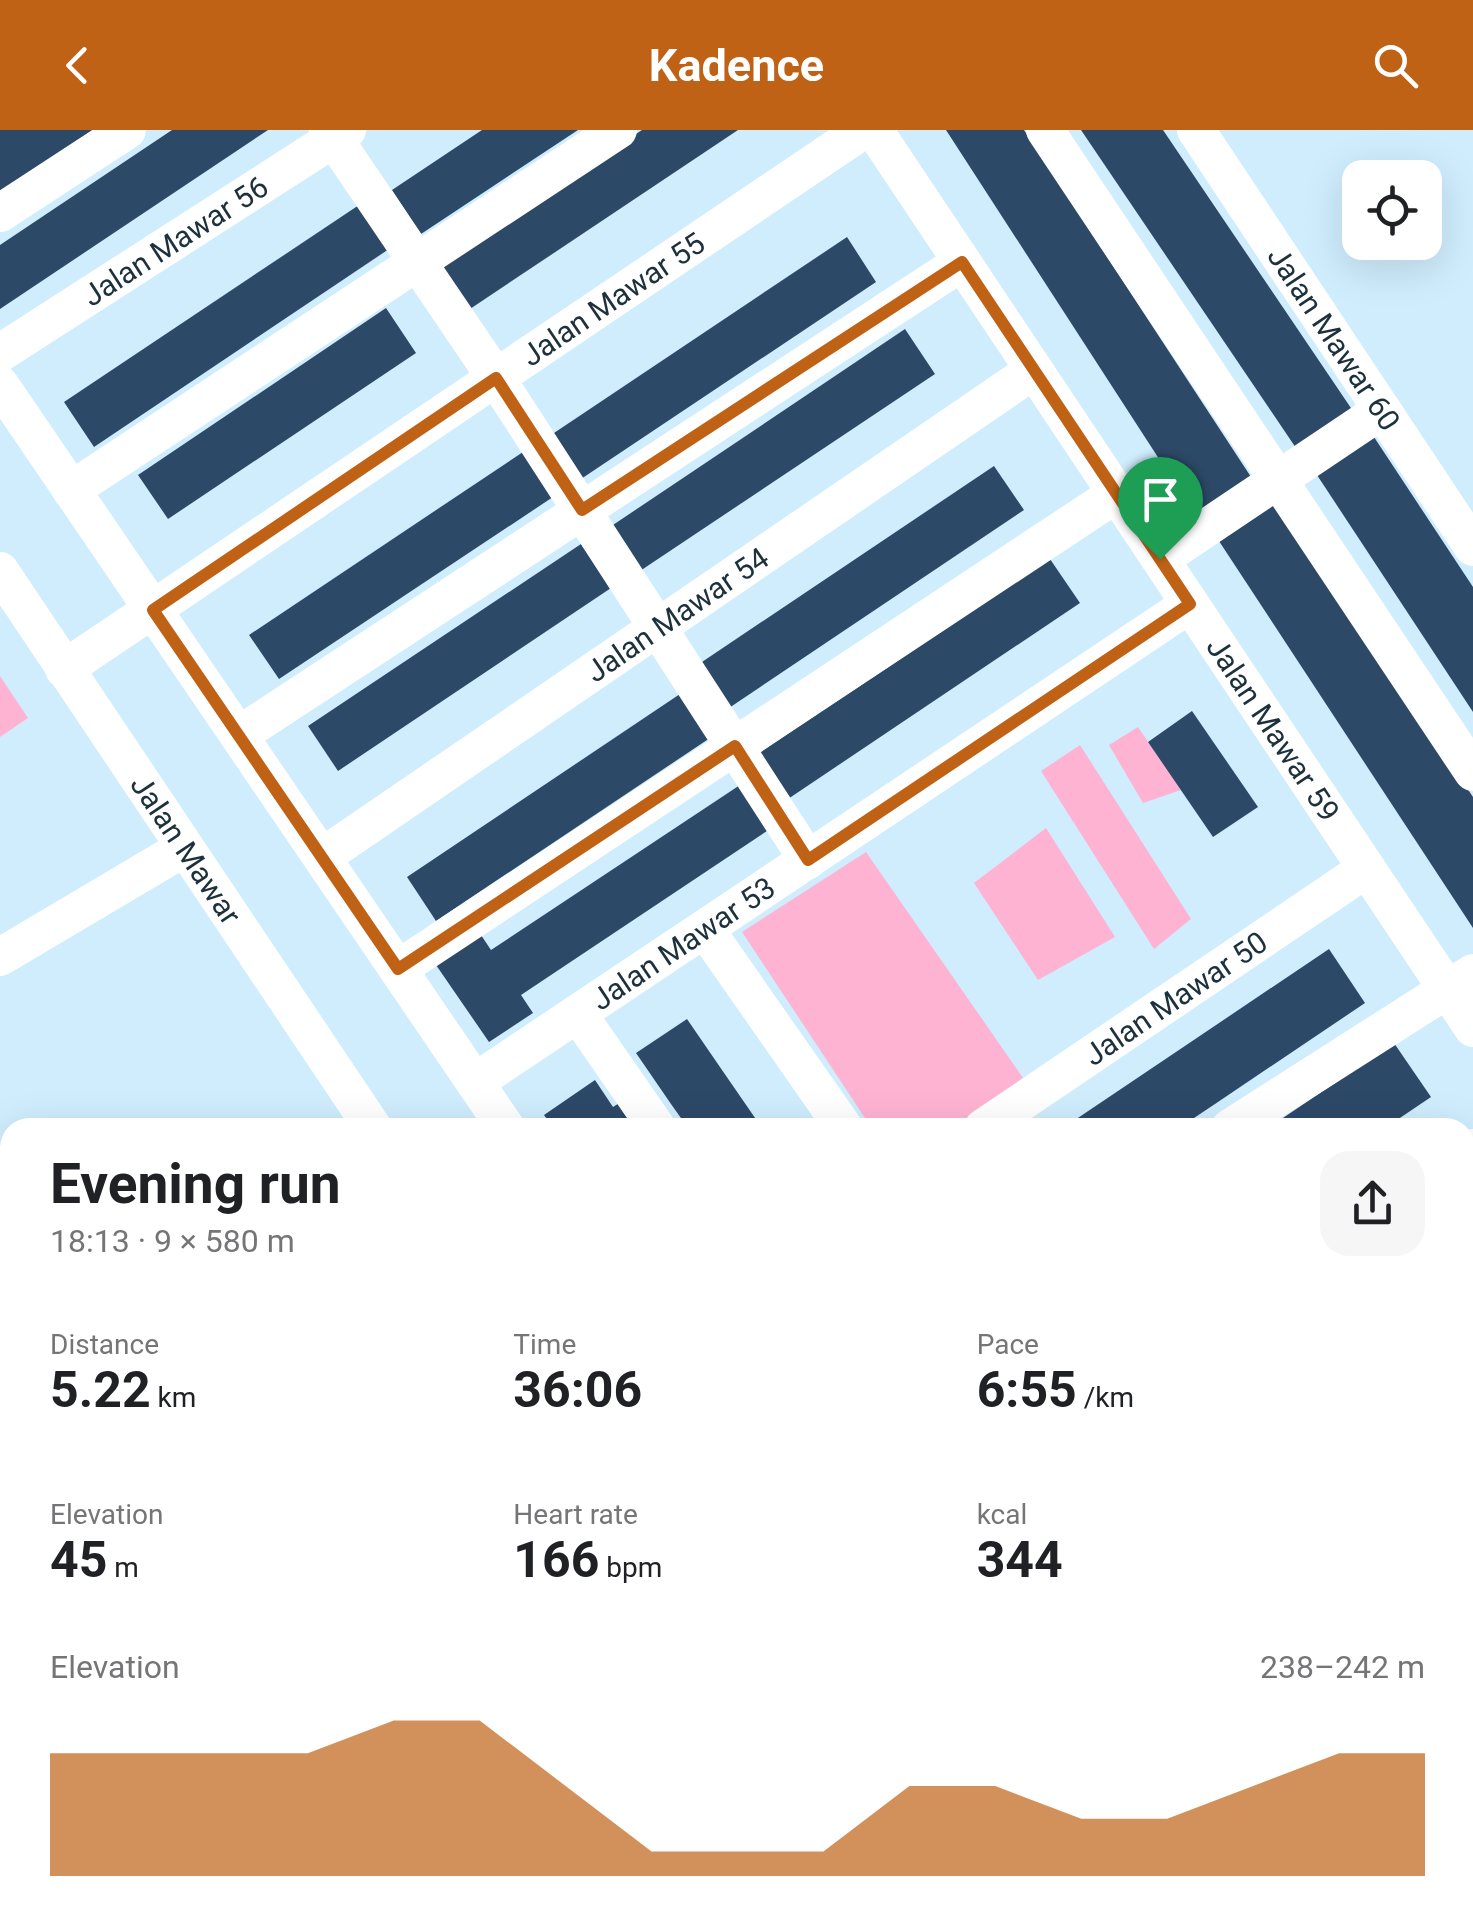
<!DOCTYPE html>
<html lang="en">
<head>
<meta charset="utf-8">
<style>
  body { margin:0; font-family:Roboto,sans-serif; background:#f6f6f6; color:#202124; height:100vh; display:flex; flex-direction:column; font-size:38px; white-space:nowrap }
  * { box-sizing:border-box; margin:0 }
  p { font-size:32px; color:#757577 }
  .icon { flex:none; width:55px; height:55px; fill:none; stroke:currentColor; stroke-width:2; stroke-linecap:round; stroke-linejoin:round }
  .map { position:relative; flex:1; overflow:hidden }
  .panel { position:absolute; left:0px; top:988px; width:1475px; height:812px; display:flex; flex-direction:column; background:#fff; border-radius:30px 30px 0 0; box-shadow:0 10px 40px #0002 }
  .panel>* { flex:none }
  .controls { position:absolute; left:1342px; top:30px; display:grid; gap:20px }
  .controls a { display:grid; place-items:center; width:100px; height:100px; border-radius:20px; background:#fff; box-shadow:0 10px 40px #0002; font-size:50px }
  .pin { position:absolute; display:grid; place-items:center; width:85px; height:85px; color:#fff; margin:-102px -42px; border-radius:50% 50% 50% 0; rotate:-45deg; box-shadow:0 0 10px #0007 }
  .pin .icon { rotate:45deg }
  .round { display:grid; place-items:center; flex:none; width:105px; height:105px; border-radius:30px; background:#f6f6f6 }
  .head { display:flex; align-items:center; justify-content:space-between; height:170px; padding:0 50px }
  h1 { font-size:55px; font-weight:700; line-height:75px }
  .figures { display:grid; grid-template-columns:repeat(3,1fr); gap:15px; height:170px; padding:10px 50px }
  .figures div { display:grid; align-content:center }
  .figures b { font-size:50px; font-weight:700 }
  .figures small { font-size:28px; font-weight:400 }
  .figures p { font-size:28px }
  .chart { height:280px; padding:20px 50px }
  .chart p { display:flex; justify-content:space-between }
  .chart svg { width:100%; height:180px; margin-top:10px; fill:#bf6215; opacity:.7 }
  header { display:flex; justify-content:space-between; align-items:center; height:130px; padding:0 50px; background:#bf6215; color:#fff; font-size:45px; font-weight:700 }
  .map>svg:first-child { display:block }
  .green { fill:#feb3d2 }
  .building { fill:#2d4968 }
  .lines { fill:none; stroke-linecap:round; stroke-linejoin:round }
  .minor { stroke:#fff; stroke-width:38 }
  .route-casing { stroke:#fff; stroke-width:20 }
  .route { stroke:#bf6215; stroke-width:12 }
  .labels { text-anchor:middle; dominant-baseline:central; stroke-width:10; stroke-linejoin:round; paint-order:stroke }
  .street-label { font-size:30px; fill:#1d313c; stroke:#edf7fc }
</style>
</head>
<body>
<header><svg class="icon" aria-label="back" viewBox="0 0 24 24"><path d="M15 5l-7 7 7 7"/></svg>Kadence<svg class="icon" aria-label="search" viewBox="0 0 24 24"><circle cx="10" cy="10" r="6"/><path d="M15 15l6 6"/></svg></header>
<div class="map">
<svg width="1473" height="1799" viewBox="0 0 1473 1799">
  <rect width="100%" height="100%" fill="#cfedfd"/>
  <path class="green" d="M0,546L28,588L0,607Z
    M1138,597L1181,660L1143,673L1109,615Z
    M1080,615L1191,789L1154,819L1041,641Z
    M1046,698L1115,807L1038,850L974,753Z
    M866,722L1030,958L959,997H871L742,802Z"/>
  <path class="building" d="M0,0H93L0,62Z
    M172,0H268L0,179V115Z
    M482,0H578L421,104L392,60Z
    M642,0H738L464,183L434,138Z
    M946,0H1024L1253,350L1196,386Z
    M1081,0H1163L1355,284L1298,321Z
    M362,73L392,117L94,317L64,272Z
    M847,107L876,152L578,351L548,307Z
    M386,178L416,223L168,389L138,345Z
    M905,199L935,244L637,443L607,399Z
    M1372,304L1473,457V582L1315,342Z
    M523,322L553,367L279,549L249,505Z
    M994,336L1024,380L726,580L696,536Z
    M1273,369L1473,667V798L1215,405Z
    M581,414L611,458L338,641L308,596Z
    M1050,429L1080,473L782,673L752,628Z
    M680,564L710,608L436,791L407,747Z
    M1192,581L1258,677L1213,707L1148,612Z
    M740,655L770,699L521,865L533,883L489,912L436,835L481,805L491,820Z
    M1329,819L1365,873L1215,974L1179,998H1063Z
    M687,889L722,940L762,998H688L671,974L636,923Z
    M1394,913L1431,967L1385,998H1268Z
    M595,950L613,977L624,970L640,993L633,998H553L544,985Z
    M1473,1069V1142L1465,1147V1074Z
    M1473,1202V1274L1465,1279V1207Z
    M1473,1412V1485L1465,1490V1417Z
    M1473,1546V1619L1465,1624V1551Z
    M1473,1776V1799H1440L1453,1790H1465V1782Z
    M505,1790H601L588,1799H511Z
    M1105,1790H1215L1200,1799H1111Z"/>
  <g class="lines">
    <g class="minor">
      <path d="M328,0L496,248L808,730"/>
      <path id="s1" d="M874,0L1473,898"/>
      <path d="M1045,0L1473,642"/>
      <path id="s2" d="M1196,0L1473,417"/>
      <path d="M0,83L127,0"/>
      <path id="s3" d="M0,223L347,0"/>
      <path d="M0,255L506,998"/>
      <path d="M71,360L618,0"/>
      <path d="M1160,429L1382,280"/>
      <path id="s4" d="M0,441L373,998"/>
      <path id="s5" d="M64,539L863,0"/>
      <path d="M239,605L962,132"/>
      <path id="s6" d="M322,727L1034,240"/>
      <path d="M705,799L844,998"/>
      <path d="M0,827L184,718"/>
      <path d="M398,839L1116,364"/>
      <path d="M578,884L657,998"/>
      <path id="s7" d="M475,952L1190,474"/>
      <path id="s8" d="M983,998L1366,739"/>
      <path d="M1230,998L1473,843"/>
      <path d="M1465,1023L1473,1018"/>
      <path d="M1465,1344L1473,1338"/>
      <path d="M1465,1653L1473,1665"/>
      <path d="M907,1790L912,1799"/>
      <path d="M1027,1790L1033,1799"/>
      <path d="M1301,1799L1314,1790"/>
    </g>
  </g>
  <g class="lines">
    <g class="route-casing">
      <path id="route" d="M962,132L1190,474L808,730L735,616L398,839L153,480L496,248L582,380Z"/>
    </g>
    <use href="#route" class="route"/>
  </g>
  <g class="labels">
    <g class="street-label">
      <text stroke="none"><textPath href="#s3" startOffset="208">Jalan Mawar 56</textPath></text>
      <text stroke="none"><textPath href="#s5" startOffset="662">Jalan Mawar 55</textPath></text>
      <text stroke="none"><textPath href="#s2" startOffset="250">Jalan Mawar 60</textPath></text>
      <text stroke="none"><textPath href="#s6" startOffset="430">Jalan Mawar 54</textPath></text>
      <text stroke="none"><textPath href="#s1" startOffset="720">Jalan Mawar 59</textPath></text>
      <text stroke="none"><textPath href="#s4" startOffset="335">Jalan Mawar</textPath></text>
      <text stroke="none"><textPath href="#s7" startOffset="250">Jalan Mawar 53</textPath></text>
      <text stroke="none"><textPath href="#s8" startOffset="232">Jalan Mawar 50</textPath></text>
    </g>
  </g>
</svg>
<div class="controls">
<a><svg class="icon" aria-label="locate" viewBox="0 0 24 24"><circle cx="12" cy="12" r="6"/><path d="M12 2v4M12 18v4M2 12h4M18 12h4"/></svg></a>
</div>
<div class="pin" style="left:1160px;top:429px;background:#1e9e55"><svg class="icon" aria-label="arrive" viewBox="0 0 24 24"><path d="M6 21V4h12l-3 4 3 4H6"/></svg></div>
<section class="panel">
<div class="head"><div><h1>Evening run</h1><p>18:13 · 9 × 580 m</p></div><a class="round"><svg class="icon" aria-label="share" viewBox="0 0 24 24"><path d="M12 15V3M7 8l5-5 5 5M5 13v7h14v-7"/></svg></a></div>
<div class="figures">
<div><p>Distance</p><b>5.22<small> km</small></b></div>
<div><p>Time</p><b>36:06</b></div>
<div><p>Pace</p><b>6:55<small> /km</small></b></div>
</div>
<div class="figures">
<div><p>Elevation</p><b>45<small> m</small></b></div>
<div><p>Heart rate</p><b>166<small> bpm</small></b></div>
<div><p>kcal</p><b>344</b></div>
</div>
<div class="chart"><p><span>Elevation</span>238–242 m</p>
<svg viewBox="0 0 160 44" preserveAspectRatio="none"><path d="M0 44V14L10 14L20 14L30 14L40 6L50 6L60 22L70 38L80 38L90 38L100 22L110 22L120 30L130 30L140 22L150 14L160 14V44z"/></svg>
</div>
</section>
</div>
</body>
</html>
